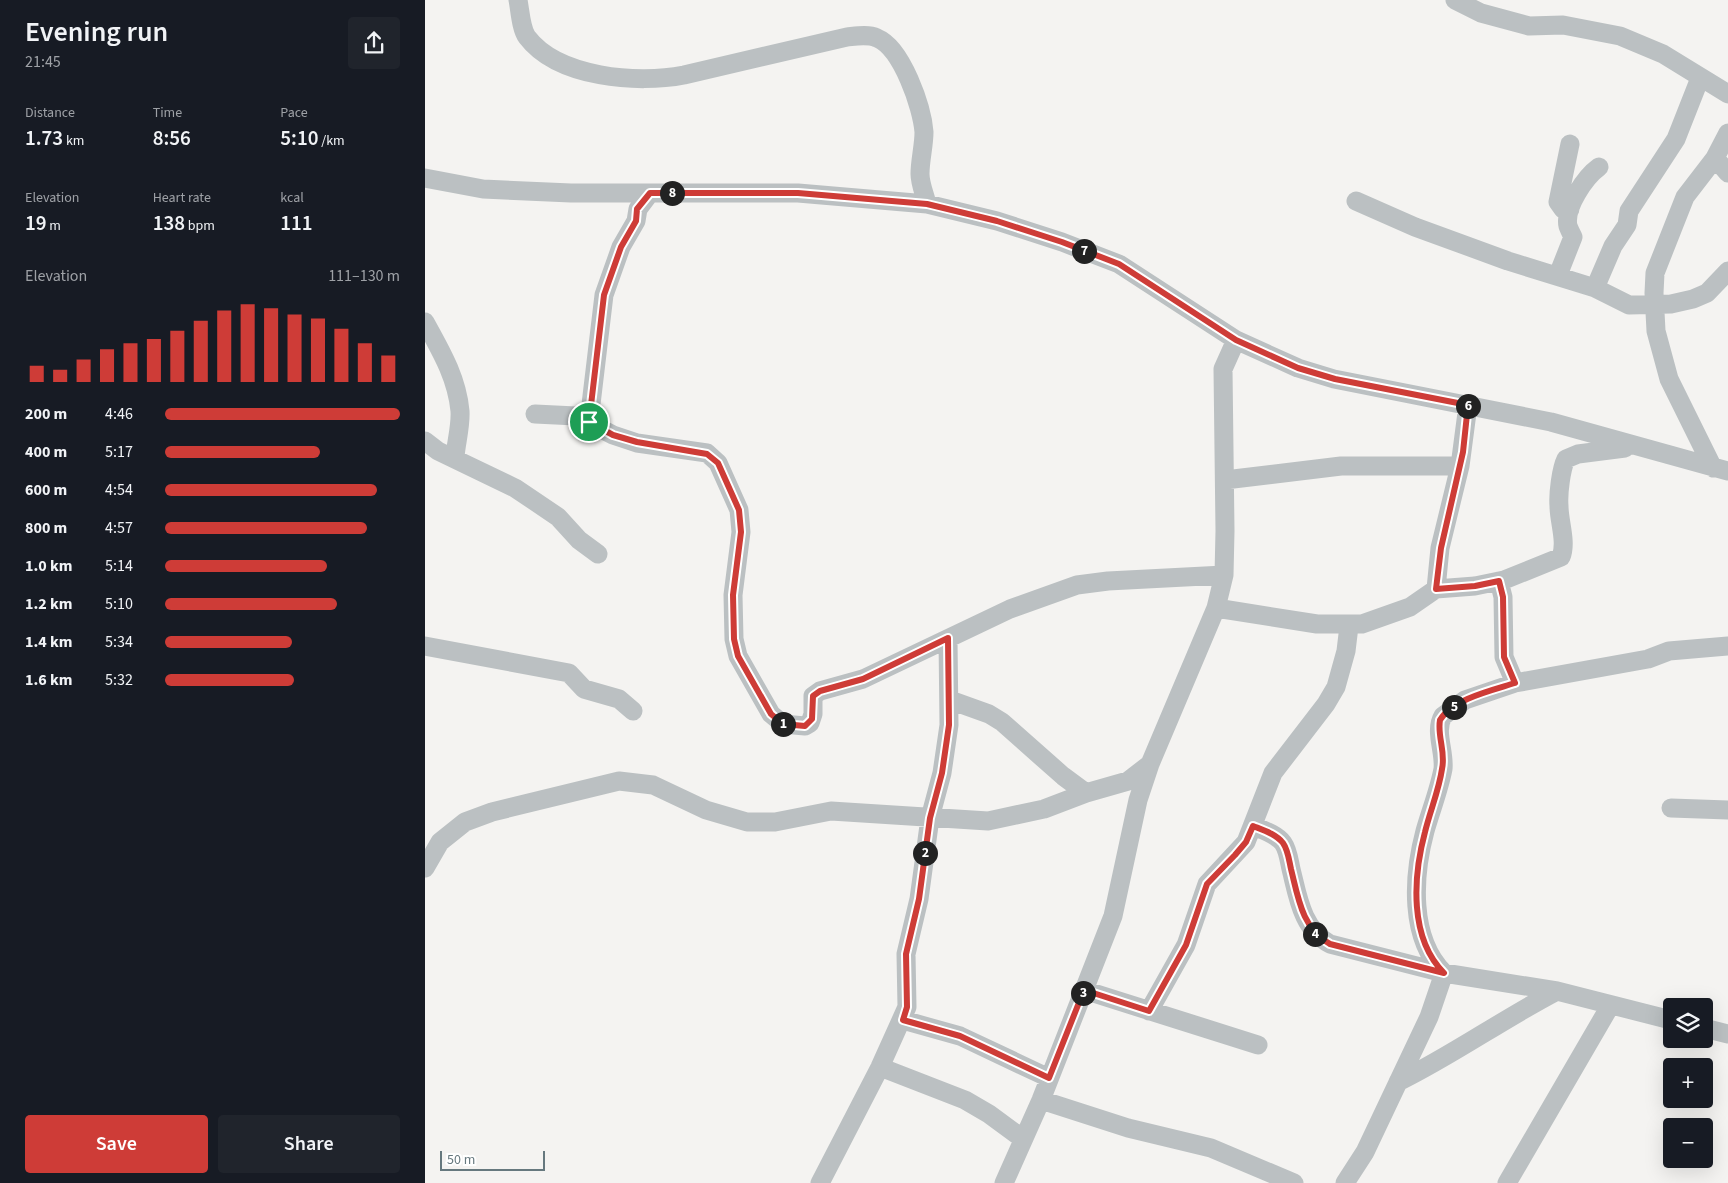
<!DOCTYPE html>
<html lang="en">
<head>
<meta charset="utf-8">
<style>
  body { margin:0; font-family:"Source Sans 3",sans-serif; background:#20242c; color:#f1f3f6; height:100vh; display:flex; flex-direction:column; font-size:19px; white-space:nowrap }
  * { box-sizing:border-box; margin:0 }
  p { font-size:16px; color:#9ea1a6 }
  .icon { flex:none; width:28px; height:28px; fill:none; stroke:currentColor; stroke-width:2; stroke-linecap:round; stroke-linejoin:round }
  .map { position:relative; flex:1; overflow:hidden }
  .panel { display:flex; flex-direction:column; background:#171b24; width:425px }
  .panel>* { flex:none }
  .buttons { position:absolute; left:1238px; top:998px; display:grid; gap:10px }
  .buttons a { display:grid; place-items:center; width:50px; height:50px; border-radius:5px; background:#171b24; box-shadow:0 5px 20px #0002; font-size:25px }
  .scale { position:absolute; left:15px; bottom:12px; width:105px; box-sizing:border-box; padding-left:5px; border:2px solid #66787e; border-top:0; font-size:14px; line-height:18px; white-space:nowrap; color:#66787e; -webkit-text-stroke:4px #fff; paint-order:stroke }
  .pin { position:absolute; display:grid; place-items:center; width:42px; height:42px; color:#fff; margin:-21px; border:2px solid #fff; border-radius:50%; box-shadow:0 1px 5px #0007 }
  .km { position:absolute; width:25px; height:25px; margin:-12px; border-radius:50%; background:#222; color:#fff; font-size:14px; line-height:25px; text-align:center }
  .round { display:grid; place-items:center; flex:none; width:52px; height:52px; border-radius:5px; background:#20242c }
  .headline { display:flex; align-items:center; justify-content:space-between; height:85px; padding:0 25px }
  h1 { font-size:28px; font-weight:600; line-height:38px }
  .figures { display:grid; grid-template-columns:repeat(3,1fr); gap:8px; height:85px; padding:5px 25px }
  .figures div { display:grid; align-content:center }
  .figures b { font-size:21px; font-weight:600 }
  .figures small { font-size:14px; font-weight:400 }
  .figures p { font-size:14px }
  .chart { height:140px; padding:10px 25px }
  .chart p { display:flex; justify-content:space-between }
  .chart svg { width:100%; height:90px; margin-top:5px; stroke:#ce3c37; stroke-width:6 }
  .primary-button { display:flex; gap:10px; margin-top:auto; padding:10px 25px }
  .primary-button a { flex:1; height:58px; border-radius:5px; background:#ce3c37; color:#fff; font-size:20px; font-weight:600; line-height:58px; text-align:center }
  .primary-button a+a { background:#20242c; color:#f1f3f6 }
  ul { padding:0 25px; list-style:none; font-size:16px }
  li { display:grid; grid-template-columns:80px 60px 1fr; align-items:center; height:38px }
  li i { height:12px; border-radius:6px; background:#ce3c37 }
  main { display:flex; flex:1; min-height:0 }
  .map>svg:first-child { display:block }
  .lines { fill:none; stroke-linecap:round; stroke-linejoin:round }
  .minor { stroke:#bbc0c2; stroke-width:19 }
  .route-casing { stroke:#fff; stroke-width:10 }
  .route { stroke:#ce3c37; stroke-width:6 }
</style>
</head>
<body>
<main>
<section class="panel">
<div class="headline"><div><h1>Evening run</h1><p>21:45</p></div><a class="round"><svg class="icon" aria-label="share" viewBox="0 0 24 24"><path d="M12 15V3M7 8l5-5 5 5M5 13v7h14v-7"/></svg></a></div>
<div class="figures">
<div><p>Distance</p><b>1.73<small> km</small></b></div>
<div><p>Time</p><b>8:56</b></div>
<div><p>Pace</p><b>5:10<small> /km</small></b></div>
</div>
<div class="figures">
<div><p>Elevation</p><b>19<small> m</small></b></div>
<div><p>Heart rate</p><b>138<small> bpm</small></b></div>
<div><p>kcal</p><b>111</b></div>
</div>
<div class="chart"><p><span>Elevation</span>111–130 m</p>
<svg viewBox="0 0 160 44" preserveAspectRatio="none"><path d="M5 44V36M15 44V38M25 44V33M35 44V28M45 44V25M55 44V23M65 44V19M75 44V14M85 44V9M95 44V6M105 44V8M115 44V11M125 44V13M135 44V18M145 44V25M155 44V31"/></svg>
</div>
<ul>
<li><b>200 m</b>4:46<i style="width:100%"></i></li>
<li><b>400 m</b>5:17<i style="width:66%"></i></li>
<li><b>600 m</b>4:54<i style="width:90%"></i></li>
<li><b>800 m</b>4:57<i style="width:86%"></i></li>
<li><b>1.0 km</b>5:14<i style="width:69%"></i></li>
<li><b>1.2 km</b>5:10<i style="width:73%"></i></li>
<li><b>1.4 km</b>5:34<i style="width:54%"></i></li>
<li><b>1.6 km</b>5:32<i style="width:55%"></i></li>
</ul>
<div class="primary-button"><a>Save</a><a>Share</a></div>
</section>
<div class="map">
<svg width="1303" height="1183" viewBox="0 0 1303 1183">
  <rect width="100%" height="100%" fill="#f4f3f1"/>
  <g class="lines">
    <path class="minor" d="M93,0C95,10 96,29 102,37C133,78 213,84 259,75L422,37C432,36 443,34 452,38C477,48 497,107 499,132C499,146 495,160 495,174C495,184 500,195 502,204
      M1030,0L1056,13L1104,26L1138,25L1195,36L1238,54L1303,94
      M1145,144L1133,202L1138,209H1145
      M1290,158L1303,173
      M0,178L58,189L146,193H373L502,204L572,221L637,242L694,264L811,340L873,368L909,379L1126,422L1303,471
      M931,201L990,227L1083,261L1170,288L1204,305L1246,304L1268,299L1282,293L1303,271
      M1133,275L1148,237C1146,233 1144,229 1143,226C1139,208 1160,177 1174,167
      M1170,288L1188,246L1202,225L1204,211L1251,139L1275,78
      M0,322C16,351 32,378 35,411C36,426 31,443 30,457
      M110,414L151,416L188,435L212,443L282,453L293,463L314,510L316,532L308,595L309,639L313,656L346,714L358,724L380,726L385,723L388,714V696L395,691L438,679L585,609L652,585L683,581L799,575
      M164,421L179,295L196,247L211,221L213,209L225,193
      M0,441L13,451L90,488L133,517L154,540L173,554
      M1288,468L1244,379L1231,331L1229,293L1230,273L1260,197L1290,158L1303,133
      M800,480L916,466H1035
      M1074,581L1078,597L1079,657L1090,683
      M1011,589L1015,548L1035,466L1043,405
      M791,608L892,624H937L985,607L1011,589L1050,586L1079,580L1136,557C1142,542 1134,522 1134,506C1133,494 1136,469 1141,459L1153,454L1200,448
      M0,646L144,673L159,689L194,699L208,711
      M525,700L564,714L577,722L638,776L661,793
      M1246,808L1303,810
      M828,826C838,830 851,834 858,843C863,850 864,860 866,869C873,897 877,929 905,944L1019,973L1132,991L1246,1020
      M0,868L15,842L40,822L67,812L194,781L228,785L281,810L322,822H350L406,811L563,821L619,809L661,793L703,781L725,764
      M659,990L833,1045
      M724,1011L761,945L782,884L821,842L848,773L901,704L911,687L921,651L924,626
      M478,1020L535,1036L624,1078
      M1279,1028L1303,1034
      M455,1067L540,1100L564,1114L598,1139
      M973,1082C1028,1055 1078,1019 1132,991
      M616,1100L703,1128L786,1148L869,1183
      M395,1183L455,1067L482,1007L481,954L494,899L505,818L517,773L524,725L523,639
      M579,1183L616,1100L688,916L713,800L725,764L791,608L799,575L800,531L798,369L811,340
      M920,1183L940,1152L1004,1017L1019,973C984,938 988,876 1000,831C1006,810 1014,790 1018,769C1020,752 1009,731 1018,716L1040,700L1090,683L1223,659L1244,651L1303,646
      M1082,1183L1185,1006"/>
  </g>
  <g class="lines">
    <g class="route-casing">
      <path id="route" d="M225,193H373L502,204L572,221L637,242L694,264L811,340L873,368L910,379L1043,405L1038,452L1016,548L1011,589L1050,586L1074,581L1078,597L1079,657L1090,683C1068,690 1027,699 1015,720C1012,736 1021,752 1017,769C1014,790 1005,811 1000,832C988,877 984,938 1019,973L905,944C877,929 873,897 866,869C864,860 863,850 858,843C851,834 838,830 828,826L821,842L810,855L782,884L761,945L724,1011L659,990L624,1078L535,1036L478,1020L482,1007L481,954L494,899L505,818L517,773L524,725L523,638L438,679L395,691L388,696L387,719L380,726L358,724L346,714L313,656L309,639L308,595L316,532L314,510L293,463L282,454L212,442L188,435L164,422L179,295L196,247L211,221L212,209Z"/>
    </g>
    <use href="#route" class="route"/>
  </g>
</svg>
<div class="buttons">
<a><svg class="icon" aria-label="layers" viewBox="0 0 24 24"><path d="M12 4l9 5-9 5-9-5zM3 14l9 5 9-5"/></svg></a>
<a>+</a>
<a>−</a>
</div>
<div class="scale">50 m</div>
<div class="pin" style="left:164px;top:422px;background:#1e9e55"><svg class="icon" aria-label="arrive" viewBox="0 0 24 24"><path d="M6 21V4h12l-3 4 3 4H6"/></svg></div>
<b class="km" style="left:358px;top:724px">1</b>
<b class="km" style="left:500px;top:853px">2</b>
<b class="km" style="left:658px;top:993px">3</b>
<b class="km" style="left:890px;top:934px">4</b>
<b class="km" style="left:1029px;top:707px">5</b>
<b class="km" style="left:1043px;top:406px">6</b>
<b class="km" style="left:659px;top:251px">7</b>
<b class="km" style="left:247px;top:193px">8</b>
</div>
</main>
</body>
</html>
